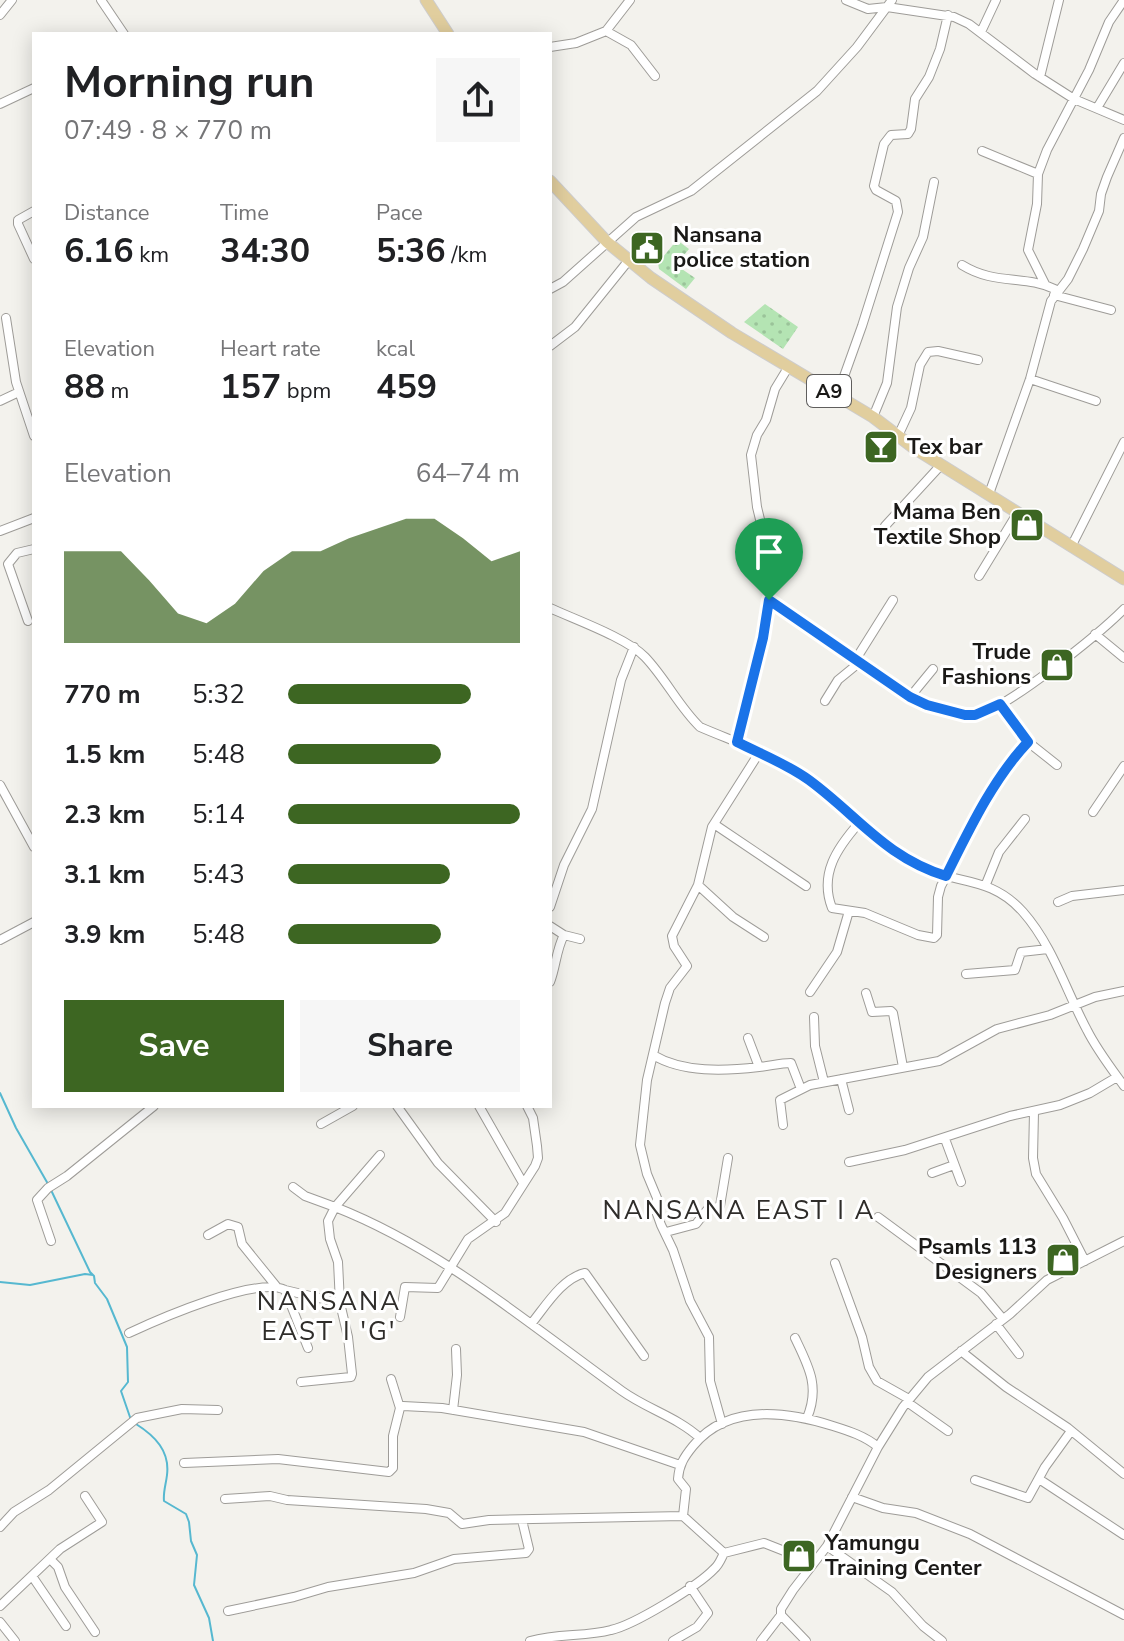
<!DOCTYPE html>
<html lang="en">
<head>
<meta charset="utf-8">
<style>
  body { margin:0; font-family:"Nunito Sans",sans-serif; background:#f6f6f6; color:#202124; height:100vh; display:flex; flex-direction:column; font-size:30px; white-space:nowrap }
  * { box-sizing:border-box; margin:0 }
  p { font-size:26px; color:#757577 }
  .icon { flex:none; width:44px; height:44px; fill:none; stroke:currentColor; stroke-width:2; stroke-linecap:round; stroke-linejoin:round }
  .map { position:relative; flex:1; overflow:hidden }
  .side { position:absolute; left:32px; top:32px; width:520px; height:1076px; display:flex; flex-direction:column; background:#fff; border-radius:0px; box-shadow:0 4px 20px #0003 }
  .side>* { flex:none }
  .pin { position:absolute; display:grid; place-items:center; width:68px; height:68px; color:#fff; margin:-82px -34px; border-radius:50% 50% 50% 0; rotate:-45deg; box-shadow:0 0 8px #0007 }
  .pin .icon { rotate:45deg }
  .round { display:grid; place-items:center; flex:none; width:84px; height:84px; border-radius:0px; background:#f6f6f6 }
  .headline { display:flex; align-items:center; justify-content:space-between; height:136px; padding:0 32px }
  h1 { font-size:44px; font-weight:700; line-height:60px }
  .stats { display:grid; grid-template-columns:repeat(3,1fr); gap:12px; height:136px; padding:8px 32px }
  .stats div { display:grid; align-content:center }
  .stats b { font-size:34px; font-weight:700 }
  .stats small { font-size:22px; font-weight:400 }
  .stats p { font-size:22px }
  .chart { height:224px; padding:16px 32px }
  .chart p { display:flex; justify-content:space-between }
  .chart svg { width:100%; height:144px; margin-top:8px; fill:#3d6622; opacity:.7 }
  .cta { display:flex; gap:16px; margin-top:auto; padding:16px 32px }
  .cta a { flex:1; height:92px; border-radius:0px; background:#3d6622; color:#fff; font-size:32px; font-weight:700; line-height:92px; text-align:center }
  .cta a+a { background:#f6f6f6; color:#202124 }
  ul { padding:0 32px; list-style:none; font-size:26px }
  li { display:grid; grid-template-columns:128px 96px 1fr; align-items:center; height:60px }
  li i { height:20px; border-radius:10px; background:#3d6622 }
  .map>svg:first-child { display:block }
  .grass { fill:url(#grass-dots) }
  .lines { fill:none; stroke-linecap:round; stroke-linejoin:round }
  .stream { stroke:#56b8d0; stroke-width:2 }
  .minor-casing { stroke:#9e9c98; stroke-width:10 }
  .major-casing { stroke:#cdcccc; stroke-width:13 }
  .minor { stroke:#fff; stroke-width:8 }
  .major { stroke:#e1ce9e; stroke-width:11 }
  .route-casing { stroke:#fff; stroke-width:16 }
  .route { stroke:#1a73e8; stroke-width:10 }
  .labels { text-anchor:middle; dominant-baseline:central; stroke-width:6; stroke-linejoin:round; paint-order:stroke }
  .shield { fill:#fff; stroke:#5f5e5d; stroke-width:2 }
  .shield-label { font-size:20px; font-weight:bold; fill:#1a1917 }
  .poi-label { font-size:22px; font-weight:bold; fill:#1a1917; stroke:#fff; text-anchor:start }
  .quarter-label { font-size:26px; letter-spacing:2px; fill:#2f2d2a; stroke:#fff }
</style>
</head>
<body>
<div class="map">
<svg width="1124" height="1641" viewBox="0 0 1124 1641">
  <defs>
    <pattern id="grass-dots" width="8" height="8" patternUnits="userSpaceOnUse" patternTransform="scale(2)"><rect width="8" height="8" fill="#b4e4b3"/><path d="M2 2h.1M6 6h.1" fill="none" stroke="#9ac399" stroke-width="1.8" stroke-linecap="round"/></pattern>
  </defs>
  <rect width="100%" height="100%" fill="#f3f2ed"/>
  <path class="grass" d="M677,240L689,249L676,265L695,278L686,289L659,269L658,263Z
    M765,304L798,327L783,349L744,322Z"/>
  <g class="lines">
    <path class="stream" d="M0,1093L16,1128L48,1184
      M51,1190L90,1272L94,1276L95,1283L107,1299L127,1347L128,1382L121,1391L131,1420
      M0,1282L30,1285L85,1274L93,1275
      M136,1424C155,1436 170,1451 167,1475C166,1484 163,1492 164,1501L186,1514L189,1522L191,1541L197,1555L194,1585L209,1618L213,1641"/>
    <g class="minor-casing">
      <path id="minor" d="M101,0L124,34
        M846,0L868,9L887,7L954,17L969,24L1035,74L1074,99L1124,120
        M0,15L12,0
        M606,31L630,0
        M981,32L996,0
        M550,47L576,43L606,31L631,45L655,76
        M1040,77L1059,0
        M0,104L34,88
        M1097,108L1124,63
        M982,151L1038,174
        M34,211L18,220V224L34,259
        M962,265C996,286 1024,274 1057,290
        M1045,284L1028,250L1037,204L1038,174L1047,150L1089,70L1109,22L1124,0
        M550,289L563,282L636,217L691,191L817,91L857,47L892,0
        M1054,295L1111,310
        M6,318L16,382L34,436
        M550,346L575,327L629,260
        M1030,379L1096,401
        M837,396L862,326L898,212L896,201L876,190L874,186L884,144L891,135L908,134L911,129L915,99L929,77L940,49L948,15
        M0,401L19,392
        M873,417L887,383L897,307L909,268L923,237L934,182
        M898,436L911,408L920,365L928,352L938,351L978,360
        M989,494L1030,379L1051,301L1068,279L1083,249L1099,211L1101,194L1107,177L1124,138
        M885,526L941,465
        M0,531L34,518
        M1071,547L1124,442
        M979,576L1018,512
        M769,600L910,697C926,705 959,718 976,715C1007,709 1100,633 1124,609
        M550,608C576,620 627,638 645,657C666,679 679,707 700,727C737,743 778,756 810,781C844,807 874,846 914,865C956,885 990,875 1023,912C1053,946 1066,991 1087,1030C1097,1050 1111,1068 1124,1086
        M28,621L8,564L17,553L34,549
        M1095,634L1124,658
        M856,659L893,600
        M910,697L933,669
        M825,701L838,680L860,662
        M737,742L763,638L770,584L769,557L757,507L751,455L757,435L766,420L775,389L789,366
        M1028,742L1057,765
        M0,785L34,847
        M1093,812L1124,766
        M859,823C837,848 819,874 832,908L865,913L918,935L934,938L937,935L938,897L941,886C968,837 990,782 1028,742L1000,704
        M714,824L806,886
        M986,884L999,852L1025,819
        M698,885L733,917L764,937
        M1058,902L1072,896L1124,890
        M550,907L564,865L592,809L621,680L634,647
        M550,926L564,935L580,939
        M0,940L34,922
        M966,974L1015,970L1021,952L1048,949
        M550,982C556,967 556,950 564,935
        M810,992L837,952L849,911
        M866,993L872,1012L891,1011L893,1013L903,1067
        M814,1017L815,1046L824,1082
        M748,1038L759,1067
        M653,1055C683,1073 725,1071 759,1067C770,1066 780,1063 791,1063L801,1089
        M841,1079L849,1110
        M397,1106L438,1163L496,1222
        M479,1106L523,1183
        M1034,1112L1033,1158L1036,1174L1063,1218L1085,1261
        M321,1124L353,1106
        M783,1125L780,1100L810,1085L939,1061L997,1029L1050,1015L1095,997L1124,991
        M945,1139L961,1182
        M849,1162L905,1150L1010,1116L1060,1105L1090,1093L1117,1077
        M932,1173L954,1165
        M293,1187L305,1196L335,1207L380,1155
        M878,1217L981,1293L1003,1319
        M666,1232L696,1224L707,1210L720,1206L728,1158
        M208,1235L228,1224L238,1227L242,1244L276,1286
        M51,1241L37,1200L48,1188L67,1176L154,1106
        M835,1263L862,1337L869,1367L877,1381L909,1399
        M285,1290L308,1348
        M400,1317L405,1287L438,1288L468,1239L505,1213L535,1166L538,1158L537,1146L533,1118L527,1106
        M531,1324C545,1307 562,1278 585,1273L644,1356
        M996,1324L1019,1354
        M129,1333C159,1319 257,1276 285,1290L340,1303
        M795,1338C809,1367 820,1387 807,1418
        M961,1351L1006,1387L1068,1428L1124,1474
        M391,1379L400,1408
        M301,1382L351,1377L352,1374L348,1337L340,1303L338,1262L330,1239L328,1221L335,1207C442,1249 530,1325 622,1391C647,1409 677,1417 700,1438
        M907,1402L948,1431
        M453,1410L457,1375L456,1349
        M722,1424L710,1381L709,1337L690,1301L673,1250L661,1225L656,1211L657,1198L647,1174L640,1145L647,1080L665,1003L670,988L687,966L674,946L672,936L698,885L712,827L759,753
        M184,1463L278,1459L389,1472L393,1468V1436L400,1408L403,1406L442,1408L584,1432L680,1465
        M1039,1479L1124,1535
        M975,1480L1028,1498L1045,1467L1071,1431
        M852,1497L883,1508L916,1513L970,1534L1124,1615
        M225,1499L270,1496L287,1500L426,1509L449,1513L462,1524L489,1520L683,1516L724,1553L764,1543L797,1556L811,1567
        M683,1516L686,1489L678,1479C679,1465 684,1457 693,1446C728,1403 786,1411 833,1426C849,1431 865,1436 878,1447
        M0,1527L14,1512L49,1490L137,1418L182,1409L218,1410
        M827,1546L892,1592L923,1626L942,1641
        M50,1559L58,1567L65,1587L95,1632
        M32,1576L66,1626
        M0,1606L60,1549L102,1522L85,1496
        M228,1611L294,1597L328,1587L414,1573L454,1559L526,1553L529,1549L522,1520
        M781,1615L806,1641
        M0,1622L15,1641
        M530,1641C559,1633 585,1637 611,1630C634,1625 698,1586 714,1569C719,1565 721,1559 724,1553
        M673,1641L697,1627L708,1613L690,1586
        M761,1641L781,1615V1609L793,1590L827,1546L878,1447L903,1407L928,1377L1010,1314L1047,1280L1124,1241"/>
    </g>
    <g class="major-casing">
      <path id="major" d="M426,0L448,34
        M550,181L607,242L651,278L732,333L873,417L914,448L1124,579"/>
    </g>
    <use href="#minor" class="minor"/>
    <use href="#major" class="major"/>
  </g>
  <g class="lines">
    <g class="route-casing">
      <path id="route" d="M769,600L910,697L927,705L965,715H975L1000,704L1028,742C993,779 969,830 946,876C885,857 858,816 809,780C787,764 761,754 737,742L763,638Z"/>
    </g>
    <use href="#route" class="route"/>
  </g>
  <defs>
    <g id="civic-square" transform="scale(1.8)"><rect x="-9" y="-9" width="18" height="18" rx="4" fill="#3d6622" stroke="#fff"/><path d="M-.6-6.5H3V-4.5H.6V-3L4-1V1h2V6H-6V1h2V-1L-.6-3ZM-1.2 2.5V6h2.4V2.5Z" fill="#fff"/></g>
    <g id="bar-square" transform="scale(1.8)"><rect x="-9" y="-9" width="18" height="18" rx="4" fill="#3d6622" stroke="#fff"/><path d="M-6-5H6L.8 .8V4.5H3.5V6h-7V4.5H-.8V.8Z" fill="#fff"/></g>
    <g id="shop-square" transform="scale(1.8)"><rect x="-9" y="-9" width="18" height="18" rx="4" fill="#3d6622" stroke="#fff"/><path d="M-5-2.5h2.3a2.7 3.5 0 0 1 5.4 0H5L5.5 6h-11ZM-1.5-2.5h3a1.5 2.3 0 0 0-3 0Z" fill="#fff"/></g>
  </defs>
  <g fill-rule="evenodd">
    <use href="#civic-square" x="647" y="248"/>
    <use href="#bar-square" x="881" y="447"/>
    <use href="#shop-square" x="1027" y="525"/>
    <use href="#shop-square" x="1057" y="665"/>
    <use href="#shop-square" x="1063" y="1260"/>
    <use href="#shop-square" x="799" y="1556"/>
  </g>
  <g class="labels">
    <rect class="shield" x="807" y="375" width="44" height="32" rx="6"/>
    <g class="shield-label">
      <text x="829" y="391">A9</text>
    </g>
    <g class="poi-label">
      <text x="673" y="235">Nansana<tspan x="673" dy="25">police station</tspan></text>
      <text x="907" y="447">Tex bar</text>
      <text x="1001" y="512" text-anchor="end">Mama Ben<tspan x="1001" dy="25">Textile Shop</tspan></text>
      <text x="1031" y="652" text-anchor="end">Trude<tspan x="1031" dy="25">Fashions</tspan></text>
      <text x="1037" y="1247" text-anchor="end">Psamls 113<tspan x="1037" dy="25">Designers</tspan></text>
      <text x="825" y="1543">Yamungu<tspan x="825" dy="25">Training Center</tspan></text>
    </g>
    <g class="quarter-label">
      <text x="739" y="1210">NANSANA EAST I A</text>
      <text x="329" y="1301">NANSANA<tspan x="329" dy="30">EAST I 'G'</tspan></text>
    </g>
  </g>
</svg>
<div class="pin" style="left:769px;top:600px;background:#1e9e55"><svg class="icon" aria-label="arrive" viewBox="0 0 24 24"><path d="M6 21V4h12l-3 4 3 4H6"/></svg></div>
<section class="side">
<div class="headline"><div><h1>Morning run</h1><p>07:49 · 8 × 770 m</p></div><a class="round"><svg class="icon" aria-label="share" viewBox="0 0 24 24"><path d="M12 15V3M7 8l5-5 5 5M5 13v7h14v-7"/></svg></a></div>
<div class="stats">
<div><p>Distance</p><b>6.16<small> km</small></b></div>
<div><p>Time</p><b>34:30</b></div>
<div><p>Pace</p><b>5:36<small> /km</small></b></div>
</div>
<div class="stats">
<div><p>Elevation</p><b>88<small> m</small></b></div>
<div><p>Heart rate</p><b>157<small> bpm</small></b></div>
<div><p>kcal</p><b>459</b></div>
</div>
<div class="chart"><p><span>Elevation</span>64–74 m</p>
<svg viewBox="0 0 160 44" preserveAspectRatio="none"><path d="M0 44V16L10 16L20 16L30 25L40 35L50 38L60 32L70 22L80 16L90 16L100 12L110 9L120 6L130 6L140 12L150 19L160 16V44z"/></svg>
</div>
<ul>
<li><b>770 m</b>5:32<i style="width:79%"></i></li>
<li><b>1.5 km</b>5:48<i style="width:66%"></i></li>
<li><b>2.3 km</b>5:14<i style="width:100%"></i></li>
<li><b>3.1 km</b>5:43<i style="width:70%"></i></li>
<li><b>3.9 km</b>5:48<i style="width:66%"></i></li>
</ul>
<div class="cta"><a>Save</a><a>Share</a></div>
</section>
</div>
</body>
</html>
